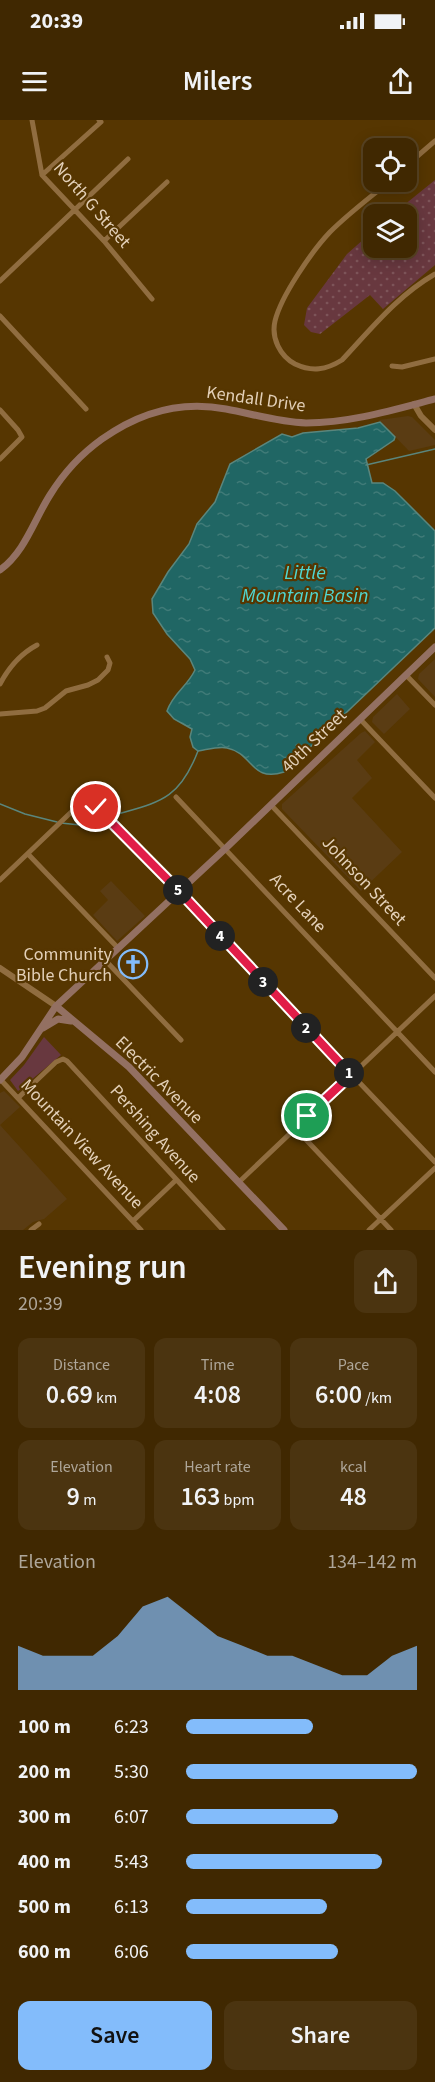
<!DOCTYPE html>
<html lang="en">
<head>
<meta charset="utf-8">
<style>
  body { margin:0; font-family:"Source Sans 3",sans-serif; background:#4b3410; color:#f1f3f6; height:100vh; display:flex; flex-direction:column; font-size:22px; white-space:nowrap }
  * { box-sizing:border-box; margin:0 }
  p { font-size:20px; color:#aea699 }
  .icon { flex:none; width:33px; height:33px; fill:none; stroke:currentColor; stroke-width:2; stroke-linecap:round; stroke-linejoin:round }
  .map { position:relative; height:1110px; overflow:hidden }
  .drawer { display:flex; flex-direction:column; background:#402801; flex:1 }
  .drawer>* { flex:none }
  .buttons { position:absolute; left:363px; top:18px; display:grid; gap:12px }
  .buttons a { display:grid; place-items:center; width:54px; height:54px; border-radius:12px; background:#402801; box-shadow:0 3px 15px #0003,0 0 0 2px #594423; font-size:30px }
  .pin { position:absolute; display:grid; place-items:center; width:51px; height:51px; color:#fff; margin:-26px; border:3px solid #fff; border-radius:50%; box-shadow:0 2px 6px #0007 }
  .km { position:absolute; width:30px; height:30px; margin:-15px; border-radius:50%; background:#222; color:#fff; font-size:16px; line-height:30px; text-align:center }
  .round { display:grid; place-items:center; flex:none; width:63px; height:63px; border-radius:12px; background:#4b3410 }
  .headline { display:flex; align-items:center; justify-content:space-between; height:102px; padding:0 18px }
  h1 { font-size:33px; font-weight:600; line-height:45px }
  .metrics { display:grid; grid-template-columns:repeat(3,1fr); gap:9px; height:102px; padding:6px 18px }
  .metrics div { display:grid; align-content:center; border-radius:12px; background:#4b3410; text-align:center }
  .metrics b { font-size:26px; font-weight:600 }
  .metrics small { font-size:16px; font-weight:400 }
  .metrics p { font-size:16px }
  .chart { height:168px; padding:12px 18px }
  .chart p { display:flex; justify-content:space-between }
  .chart svg { width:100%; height:108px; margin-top:6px; fill:#83bcfb; opacity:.7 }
  .primary-button { display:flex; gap:12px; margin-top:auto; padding:12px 18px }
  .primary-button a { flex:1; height:69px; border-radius:12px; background:#83bcfb; color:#111; font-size:24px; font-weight:600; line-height:69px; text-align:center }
  .primary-button a+a { background:#4b3410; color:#f1f3f6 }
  ul { padding:0 18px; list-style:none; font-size:20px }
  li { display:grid; grid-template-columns:96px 72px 1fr; align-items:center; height:45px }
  li i { height:15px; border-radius:8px; background:#83bcfb }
  .status { display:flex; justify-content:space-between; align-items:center; height:42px; padding:0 30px; background:#402801; direction:ltr }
  .status svg { height:16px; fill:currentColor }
  header { display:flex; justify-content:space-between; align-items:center; height:78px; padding:0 18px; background:#402801; font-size:27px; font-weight:600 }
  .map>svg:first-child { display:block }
  .built { fill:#5a3c13 }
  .grass { fill:url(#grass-dots) }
  .green { fill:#68383f }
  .water { fill:url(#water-ripples); stroke:#5a867d; stroke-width:1.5 }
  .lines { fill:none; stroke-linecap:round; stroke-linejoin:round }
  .stream { stroke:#5a867d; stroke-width:1.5 }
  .minor { stroke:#906d40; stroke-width:5 }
  .tertiary { stroke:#906d40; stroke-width:6 }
  .secondary { stroke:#937062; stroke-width:7 }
  .route-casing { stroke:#fff; stroke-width:12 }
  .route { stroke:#e11d48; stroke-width:8 }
  .labels { text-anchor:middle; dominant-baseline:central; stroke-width:4.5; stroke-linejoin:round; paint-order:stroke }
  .street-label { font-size:18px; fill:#e3d0b8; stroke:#563601 }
  .poi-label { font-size:18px; fill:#e3d0b8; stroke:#563601; text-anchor:end }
  .water-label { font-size:20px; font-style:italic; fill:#4fd6d1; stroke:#563601 }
</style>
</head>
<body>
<div class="status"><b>20:39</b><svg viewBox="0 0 49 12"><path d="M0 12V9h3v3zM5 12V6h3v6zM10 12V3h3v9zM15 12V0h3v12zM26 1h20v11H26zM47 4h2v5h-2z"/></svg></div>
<header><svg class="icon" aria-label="menu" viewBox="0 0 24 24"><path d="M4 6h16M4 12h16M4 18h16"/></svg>Milers<svg class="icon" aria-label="share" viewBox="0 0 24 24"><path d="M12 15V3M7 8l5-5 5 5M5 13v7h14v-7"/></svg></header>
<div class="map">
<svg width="435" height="1110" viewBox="0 0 435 1110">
  <defs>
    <pattern id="grass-dots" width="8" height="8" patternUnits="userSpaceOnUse" patternTransform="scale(1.5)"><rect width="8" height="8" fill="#68383f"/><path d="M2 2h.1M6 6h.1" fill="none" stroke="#7d5459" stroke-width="1.8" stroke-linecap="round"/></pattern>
    <pattern id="water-ripples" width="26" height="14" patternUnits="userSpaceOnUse" patternTransform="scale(1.5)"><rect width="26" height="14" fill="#206664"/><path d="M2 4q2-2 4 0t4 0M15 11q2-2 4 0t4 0" fill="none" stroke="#407b78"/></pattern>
  </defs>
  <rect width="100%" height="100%" fill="#563601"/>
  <path class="built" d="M408,296L412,297L435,320V325L409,331L379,300Z
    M435,539V577L418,559L419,554Z
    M397,574L410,589L384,614L372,602L373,597Z
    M365,611L375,622L357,640L372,658L352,678L402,732L361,771L282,689V684L361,613Z
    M111,761L145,796L117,821L93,795L108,780L100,771Z
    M4,971L20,987L0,1005L67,1079L44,1099L33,1102L23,1110H0V973Z"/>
  <path class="grass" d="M435,60V145L383,189L370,175L320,214L311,212L304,205L307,188L347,134L373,111L374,128H406V94H393Z"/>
  <path class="green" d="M44,917L61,935L18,971L10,960L24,945Z"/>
  <path class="water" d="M380,302L395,317L394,320L366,339L372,363H383L395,371L435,411V508L284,652C251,663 253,633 227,628C218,626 206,630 198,631L193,627L190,617L192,609L174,599L167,591C173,573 187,567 195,550L190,539L167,514L153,493L152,479L168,452L189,424L197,404L215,382L230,344L282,314L292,317L303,313L358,308Z"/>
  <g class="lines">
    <path class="stream" d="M366,345L435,329
      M0,684L25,694L57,702
      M108,697C157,682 178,683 198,631
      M61,703L80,705L103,698"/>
    <path class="minor" d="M32,0L42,55L104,121L152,179
      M406,46L435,21
      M42,55L101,2L99,0
      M389,62C369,78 348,94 330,112C312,131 281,176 275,201C271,218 280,236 295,244C312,252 326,250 342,240C371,209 398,175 435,154
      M104,121L167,62
      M0,161L128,39
      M0,196L86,289
      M392,246L402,247L435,239
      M0,290L18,310L22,317L0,339
      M406,555L435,585
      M0,564C9,547 20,534 37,525
      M0,594L37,591L45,588L66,571L88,565L98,560L108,550L110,543L107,537
      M360,599L435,678
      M176,677L435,952
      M271,685L435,858
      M28,734L118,828
      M0,760L87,677L179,771L238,835L435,1042
      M105,840L181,920
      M0,959L141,1110
      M18,978L56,942L63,939L67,941L223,1110
      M295,1008L391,1110
      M239,1062L435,876
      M133,1101L176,1060
      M31,1110L39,1104
      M369,1110L435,1048"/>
    <path class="tertiary" d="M414,284L421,296L435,310
      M0,848L56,886"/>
    <path class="secondary" d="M0,450C25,432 34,400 50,375C63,354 81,334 102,319C140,292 180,280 226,289C253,294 278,302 306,303C350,303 393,290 435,279
      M56,886L129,947L284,1110
      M43,908L58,899L71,901
      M0,960L22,937L56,886L226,728L435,527"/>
  </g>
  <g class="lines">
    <g class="route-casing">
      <path id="route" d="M96,687L179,771L351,955L307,996"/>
    </g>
    <use href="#route" class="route"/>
  </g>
  <defs>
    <g id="church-ring" transform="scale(1.5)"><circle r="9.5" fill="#563601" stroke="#83bcfb" stroke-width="1.5"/><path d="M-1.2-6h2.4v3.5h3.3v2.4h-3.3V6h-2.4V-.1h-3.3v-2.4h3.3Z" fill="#83bcfb"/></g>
  </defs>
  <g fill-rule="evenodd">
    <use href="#church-ring" x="133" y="844"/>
  </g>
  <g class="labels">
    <g class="street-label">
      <text transform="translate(92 85) rotate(49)">North G Street</text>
      <text transform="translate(256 279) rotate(8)">Kendall Drive</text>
      <text transform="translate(314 621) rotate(-44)">40th Street</text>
      <text transform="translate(364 761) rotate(47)">Johnson Street</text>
      <text transform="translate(298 783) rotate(47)">Acre Lane</text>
      <text transform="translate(159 960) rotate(45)">Electric Avenue</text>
      <text transform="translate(155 1014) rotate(48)">Pershing Avenue</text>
      <text transform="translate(82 1024) rotate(47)">Mountain View Avenue</text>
    </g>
    <g class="poi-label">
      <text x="112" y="834">Community<tspan x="112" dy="21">Bible Church</tspan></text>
    </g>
    <g class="water-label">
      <text x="305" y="453">Little<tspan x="305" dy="23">Mountain Basin</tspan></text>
    </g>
  </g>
</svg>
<div class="buttons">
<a><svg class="icon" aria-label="locate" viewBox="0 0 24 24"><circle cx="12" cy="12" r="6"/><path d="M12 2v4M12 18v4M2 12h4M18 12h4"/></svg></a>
<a><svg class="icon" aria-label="layers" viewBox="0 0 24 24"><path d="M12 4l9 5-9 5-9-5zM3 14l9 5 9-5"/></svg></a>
</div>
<div class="pin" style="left:307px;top:996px;background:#1e9e55"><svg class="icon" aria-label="arrive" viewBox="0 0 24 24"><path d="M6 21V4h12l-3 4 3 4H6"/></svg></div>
<div class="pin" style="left:96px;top:687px;background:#d93025"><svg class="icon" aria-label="check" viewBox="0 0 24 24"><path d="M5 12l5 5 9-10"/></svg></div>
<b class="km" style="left:349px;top:953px">1</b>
<b class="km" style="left:306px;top:908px">2</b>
<b class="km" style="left:263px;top:862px">3</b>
<b class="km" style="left:220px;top:816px">4</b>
<b class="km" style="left:178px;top:770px">5</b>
</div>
<section class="drawer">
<div class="headline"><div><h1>Evening run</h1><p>20:39</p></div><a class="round"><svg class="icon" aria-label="share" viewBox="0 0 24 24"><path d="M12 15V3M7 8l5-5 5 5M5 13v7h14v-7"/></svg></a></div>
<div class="metrics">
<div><p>Distance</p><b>0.69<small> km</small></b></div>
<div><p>Time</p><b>4:08</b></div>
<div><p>Pace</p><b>6:00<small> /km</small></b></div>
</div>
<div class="metrics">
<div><p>Elevation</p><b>9<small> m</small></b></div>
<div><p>Heart rate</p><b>163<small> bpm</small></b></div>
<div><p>kcal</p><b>48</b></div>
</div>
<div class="chart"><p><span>Elevation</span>134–142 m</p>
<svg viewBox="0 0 160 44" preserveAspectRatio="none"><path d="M0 44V26L10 30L20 30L30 30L40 22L50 10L60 6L70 14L80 22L90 26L100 30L110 30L120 34L130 38L140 38L150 30L160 26V44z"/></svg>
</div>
<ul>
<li><b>100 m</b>6:23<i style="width:55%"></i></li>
<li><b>200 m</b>5:30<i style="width:100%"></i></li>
<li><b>300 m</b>6:07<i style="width:66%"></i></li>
<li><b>400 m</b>5:43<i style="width:85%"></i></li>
<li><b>500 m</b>6:13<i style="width:61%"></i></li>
<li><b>600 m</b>6:06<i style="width:66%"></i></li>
</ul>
<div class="primary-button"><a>Save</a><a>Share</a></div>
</section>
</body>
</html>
